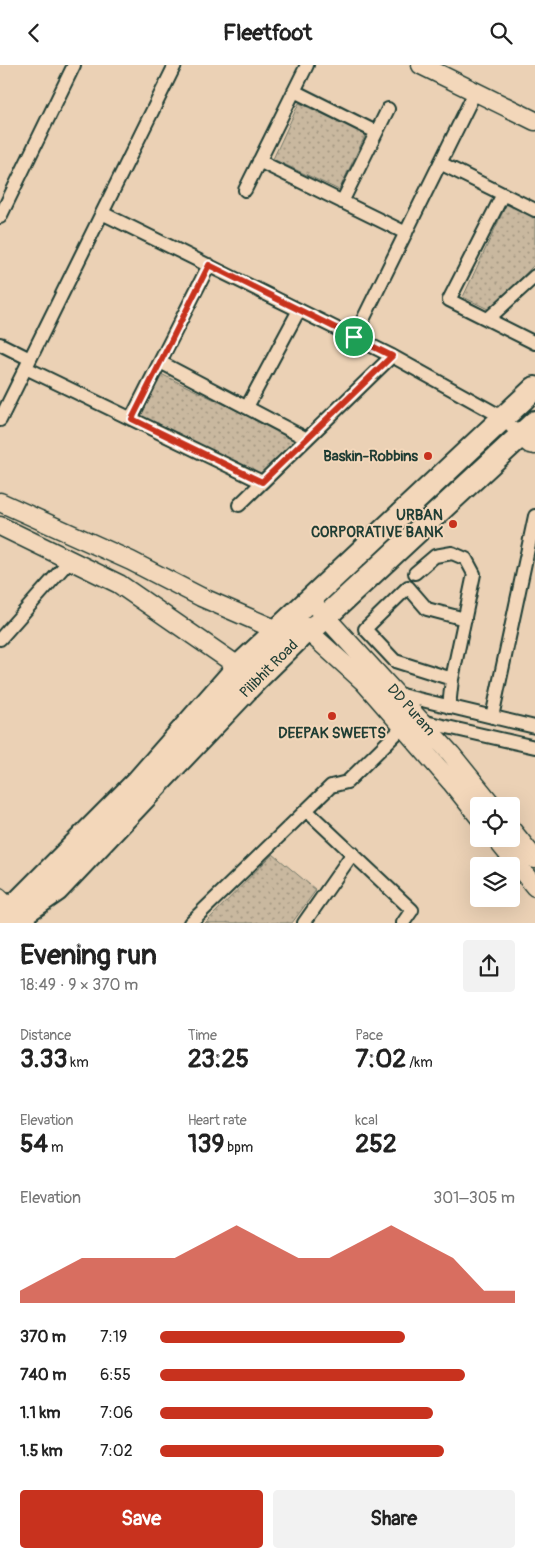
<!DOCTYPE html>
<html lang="en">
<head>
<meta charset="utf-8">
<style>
  body { margin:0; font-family:Pangolin,sans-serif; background:#f2f2f2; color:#222; height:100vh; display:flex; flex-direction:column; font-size:19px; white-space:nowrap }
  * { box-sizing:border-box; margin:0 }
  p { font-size:16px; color:#767676 }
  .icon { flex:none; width:28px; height:28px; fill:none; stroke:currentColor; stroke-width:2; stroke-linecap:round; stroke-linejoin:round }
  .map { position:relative; height:858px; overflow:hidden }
  .sheet { display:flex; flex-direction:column; background:#fff; flex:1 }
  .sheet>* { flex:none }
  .buttons { position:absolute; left:470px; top:732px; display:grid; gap:10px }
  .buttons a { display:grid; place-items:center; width:50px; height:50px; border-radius:5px; background:#fff; box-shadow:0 5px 20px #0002; font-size:25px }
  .pin { position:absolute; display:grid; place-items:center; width:42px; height:42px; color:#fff; margin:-21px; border:2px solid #fff; border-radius:50%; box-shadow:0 1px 5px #0007 }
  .round { display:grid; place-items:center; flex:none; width:52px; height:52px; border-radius:5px; background:#f2f2f2 }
  .overview { display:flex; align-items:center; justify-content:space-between; height:85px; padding:0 20px }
  h1 { font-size:28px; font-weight:800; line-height:38px }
  .figures { display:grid; grid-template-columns:repeat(3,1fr); gap:8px; height:85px; padding:5px 20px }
  .figures div { display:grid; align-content:center }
  .figures b { font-size:25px; font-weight:800 }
  .figures small { font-size:14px; font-weight:400 }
  .figures p { font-size:14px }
  .chart { height:140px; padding:10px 20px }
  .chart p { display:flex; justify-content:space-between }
  .chart svg { width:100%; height:90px; margin-top:5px; fill:#c8321e; opacity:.7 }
  .primary-button { display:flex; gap:10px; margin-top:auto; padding:10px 20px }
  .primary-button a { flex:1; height:58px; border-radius:5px; background:#c8321e; color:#fff; font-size:20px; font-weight:800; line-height:58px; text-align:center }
  .primary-button a+a { background:#f2f2f2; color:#222 }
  ul { padding:0 20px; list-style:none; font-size:16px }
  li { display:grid; grid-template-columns:80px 60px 1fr; align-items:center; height:38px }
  li i { height:12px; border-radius:6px; background:#c8321e }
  header { display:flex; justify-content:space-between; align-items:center; height:65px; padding:0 20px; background:#fff; font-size:22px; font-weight:800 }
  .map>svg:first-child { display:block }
  .park { fill:url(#park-dots); stroke:#747a6a }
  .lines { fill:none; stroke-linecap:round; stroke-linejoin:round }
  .street-casing { stroke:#1f3d34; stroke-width:16 }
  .secondary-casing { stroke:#1f3d34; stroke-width:21 }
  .highway-casing { stroke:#1f3d34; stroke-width:26 }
  .street { stroke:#f3d7ba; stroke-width:12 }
  .secondary { stroke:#f3d7ba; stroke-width:18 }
  .highway { stroke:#f3d7ba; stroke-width:22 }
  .route-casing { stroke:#fff; stroke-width:10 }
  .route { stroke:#c8321e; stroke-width:6 }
  .poi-dot { fill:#c8321e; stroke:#f3d7ba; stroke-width:2 }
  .labels { text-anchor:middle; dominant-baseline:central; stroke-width:4; stroke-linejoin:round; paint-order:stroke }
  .poi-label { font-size:15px; font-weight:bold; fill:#1f3d34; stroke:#f3d7ba; text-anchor:end }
  .street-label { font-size:15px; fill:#1f3d34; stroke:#f3d7ba }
</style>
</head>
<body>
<header><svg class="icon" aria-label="back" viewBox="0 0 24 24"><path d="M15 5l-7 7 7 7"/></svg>Fleetfoot<svg class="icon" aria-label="search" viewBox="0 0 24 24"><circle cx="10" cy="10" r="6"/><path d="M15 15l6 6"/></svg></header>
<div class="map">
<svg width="535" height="858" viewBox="0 0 535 858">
  <defs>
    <pattern id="park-dots" width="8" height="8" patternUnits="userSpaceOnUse" patternTransform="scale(1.25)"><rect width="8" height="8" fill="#c9b89f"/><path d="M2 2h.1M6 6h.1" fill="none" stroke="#a39782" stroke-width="1.8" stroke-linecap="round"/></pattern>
  </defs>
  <rect width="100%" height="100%" fill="#ebd1b5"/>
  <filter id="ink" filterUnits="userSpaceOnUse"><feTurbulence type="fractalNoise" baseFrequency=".02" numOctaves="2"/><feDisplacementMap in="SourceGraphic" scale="10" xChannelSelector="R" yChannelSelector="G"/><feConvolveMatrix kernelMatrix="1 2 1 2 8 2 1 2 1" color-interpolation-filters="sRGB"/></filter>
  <g filter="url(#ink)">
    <path class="park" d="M299,38L366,69L339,125L273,94Z
      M507,138L535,152V199L490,245L463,232Z
      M161,309L296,374L259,409L141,351Z
      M273,789L316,825L292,858H205Z"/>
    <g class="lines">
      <g class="street-casing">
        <path id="street" d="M294,26L376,67
          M259,96L406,168
          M440,98L535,145
          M245,125L307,0
          M503,129L449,235L535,278
          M342,137L388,44
          M102,148L392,291L502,352L520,371
          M0,152L74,0
          M488,254L535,211
          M354,273L475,27
          M0,279L30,294
          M160,297L307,374
          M26,303L262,417
          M247,342L299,245
          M131,354L209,200
          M0,355L175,0
          M239,440L392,291
          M415,508L435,491L452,488L466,494L474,509L452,614L449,642
          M0,574L70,495
          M452,614L395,596L365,564L408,522L427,544L465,554
          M397,629L535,662
          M492,652L535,451
          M421,656L535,682
          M306,745L412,845L403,858
          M0,830L30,858
          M190,858L331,721L347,717L403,662
          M304,858L353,788"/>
      </g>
      <g class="secondary-casing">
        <path id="secondary" d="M421,0L535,56
          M520,371L530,379L535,380
          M0,437L131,496L201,532L277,565L284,573
          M0,461L119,519L248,608
          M310,535L451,689L493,741
          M299,558L364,617L451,717L479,752
          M511,764L535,794
          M496,774L535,822"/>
      </g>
      <g class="highway-casing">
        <path id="highway" d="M0,851L13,842L137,717L239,601L535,323
          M14,855L57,825L256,615L304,568L318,559L535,357"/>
      </g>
      <use href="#street" class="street"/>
      <use href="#secondary" class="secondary"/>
      <use href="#highway" class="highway"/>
    </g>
  </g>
  <g class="lines" filter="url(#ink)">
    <g class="route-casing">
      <path id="route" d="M209,200L392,291L262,417L132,354Z"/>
    </g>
    <use href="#route" class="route"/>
  </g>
  <g class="poi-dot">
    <circle cx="428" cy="391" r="5"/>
    <circle cx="453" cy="459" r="5"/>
    <circle cx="332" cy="651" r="5"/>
  </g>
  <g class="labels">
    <g class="poi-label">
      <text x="418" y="391">Baskin-Robbins</text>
      <text x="443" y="450">URBAN<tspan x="443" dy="17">CORPORATIVE BANK</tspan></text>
      <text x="332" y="668" text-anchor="middle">DEEPAK SWEETS</text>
    </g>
    <g class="street-label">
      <text transform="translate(269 604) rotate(-45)">Pilibhit Road</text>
      <text transform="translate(411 645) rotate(48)">DD Puram</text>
    </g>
  </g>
</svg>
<div class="buttons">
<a><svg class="icon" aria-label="locate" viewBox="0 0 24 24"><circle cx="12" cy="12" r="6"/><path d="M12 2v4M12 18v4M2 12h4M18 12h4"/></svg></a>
<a><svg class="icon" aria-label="layers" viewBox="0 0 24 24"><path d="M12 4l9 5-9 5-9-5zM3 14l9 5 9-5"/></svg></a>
</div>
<div class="pin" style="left:354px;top:272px;background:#1e9e55"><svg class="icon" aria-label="arrive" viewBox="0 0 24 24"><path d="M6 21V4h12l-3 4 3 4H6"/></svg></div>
</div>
<section class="sheet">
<div class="overview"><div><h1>Evening run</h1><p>18:49 · 9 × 370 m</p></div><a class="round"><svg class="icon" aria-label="share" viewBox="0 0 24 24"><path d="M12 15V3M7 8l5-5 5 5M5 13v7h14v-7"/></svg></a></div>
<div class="figures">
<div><p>Distance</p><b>3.33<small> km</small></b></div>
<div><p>Time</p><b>23:25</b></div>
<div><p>Pace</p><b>7:02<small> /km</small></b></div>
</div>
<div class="figures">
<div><p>Elevation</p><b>54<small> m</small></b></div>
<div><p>Heart rate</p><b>139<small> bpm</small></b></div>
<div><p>kcal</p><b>252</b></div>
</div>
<div class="chart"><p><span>Elevation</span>301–305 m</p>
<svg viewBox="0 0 160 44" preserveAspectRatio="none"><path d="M0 44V38L10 30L20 22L30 22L40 22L50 22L60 14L70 6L80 14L90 22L100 22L110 14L120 6L130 14L140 22L150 38L160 38V44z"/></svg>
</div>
<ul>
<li><b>370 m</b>7:19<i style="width:69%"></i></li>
<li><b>740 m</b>6:55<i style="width:86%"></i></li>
<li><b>1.1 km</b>7:06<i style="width:77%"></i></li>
<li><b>1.5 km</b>7:02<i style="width:80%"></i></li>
</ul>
<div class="primary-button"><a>Save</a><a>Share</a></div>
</section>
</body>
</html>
